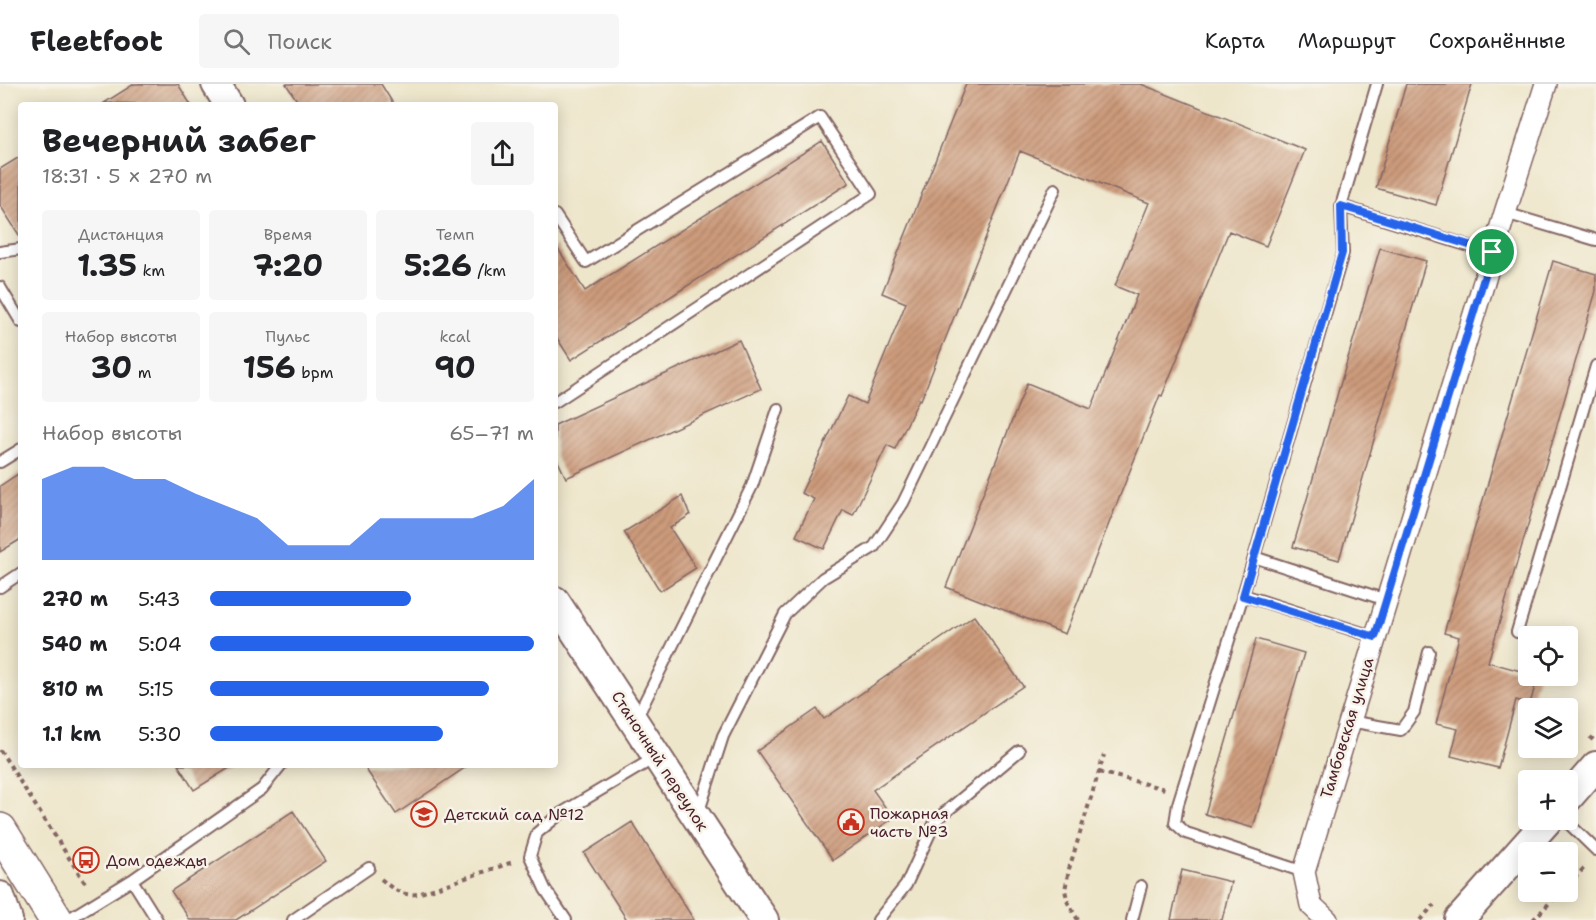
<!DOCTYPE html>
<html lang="ru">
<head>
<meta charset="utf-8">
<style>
  body { margin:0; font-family:"Shantell Sans",sans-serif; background:#f6f6f6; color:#202124; height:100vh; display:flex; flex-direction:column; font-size:22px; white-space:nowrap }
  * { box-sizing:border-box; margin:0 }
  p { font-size:20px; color:#757577 }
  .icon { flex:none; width:33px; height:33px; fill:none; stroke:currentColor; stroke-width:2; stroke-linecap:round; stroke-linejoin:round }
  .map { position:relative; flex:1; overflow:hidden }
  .side { position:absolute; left:18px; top:18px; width:540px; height:666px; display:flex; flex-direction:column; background:#fff; border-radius:6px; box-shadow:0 3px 15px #0003 }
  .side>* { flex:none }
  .buttons { position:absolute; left:1518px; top:542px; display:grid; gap:12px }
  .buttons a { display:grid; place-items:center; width:60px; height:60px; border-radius:6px; background:#fff; box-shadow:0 3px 15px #0003; font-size:30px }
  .pin { position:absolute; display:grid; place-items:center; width:51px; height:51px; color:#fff; margin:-26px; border:3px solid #fff; border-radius:50%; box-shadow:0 2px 6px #0007 }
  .round { display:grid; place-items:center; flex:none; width:63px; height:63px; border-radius:6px; background:#f6f6f6 }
  .overview { display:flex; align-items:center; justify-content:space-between; height:102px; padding:0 24px }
  h1 { font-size:33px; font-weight:700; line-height:45px }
  .metrics { display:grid; grid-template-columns:repeat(3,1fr); gap:9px; height:102px; padding:6px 24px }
  .metrics div { display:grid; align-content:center; border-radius:6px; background:#f6f6f6; text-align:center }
  .metrics b { font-size:30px; font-weight:700 }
  .metrics small { font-size:16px; font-weight:400 }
  .metrics p { font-size:16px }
  .chart { height:168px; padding:12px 24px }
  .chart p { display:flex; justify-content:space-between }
  .chart svg { width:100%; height:108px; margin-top:6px; fill:#2563eb; opacity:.7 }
  ul { padding:0 24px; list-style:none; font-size:20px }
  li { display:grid; grid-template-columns:96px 72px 1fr; align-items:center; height:45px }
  li i { height:15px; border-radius:8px; background:#2563eb }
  header { display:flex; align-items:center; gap:36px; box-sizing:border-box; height:84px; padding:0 30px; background:#fff; border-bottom:2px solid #e0e0e0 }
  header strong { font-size:28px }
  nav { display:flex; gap:33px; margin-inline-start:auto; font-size:21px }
  .search { width:420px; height:54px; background:#f6f6f6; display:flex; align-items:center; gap:15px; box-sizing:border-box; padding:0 21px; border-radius:6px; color:#757577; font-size:22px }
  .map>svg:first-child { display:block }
  .building { fill:url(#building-hatch) }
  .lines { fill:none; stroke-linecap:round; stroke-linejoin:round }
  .lane-casing { stroke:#836563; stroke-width:14 }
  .street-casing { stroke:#836563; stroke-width:24 }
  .secondary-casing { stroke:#836563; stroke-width:32 }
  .primary-casing { stroke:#836563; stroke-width:36 }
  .path { stroke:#836563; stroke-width:4; stroke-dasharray:4.5 4.5; stroke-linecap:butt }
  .lane { stroke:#fff; stroke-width:10 }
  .street { stroke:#fff; stroke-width:21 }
  .secondary { stroke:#fff; stroke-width:28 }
  .primary { stroke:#fff; stroke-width:33 }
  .route-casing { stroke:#fff; stroke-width:12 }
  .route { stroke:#2563eb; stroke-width:8 }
  .labels { text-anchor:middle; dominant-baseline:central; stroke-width:5; stroke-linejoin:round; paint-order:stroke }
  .street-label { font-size:16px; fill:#4a1f2b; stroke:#f7f3e8 }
  .poi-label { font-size:16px; fill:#4a1f2b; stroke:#f7f3e8; text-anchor:start }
</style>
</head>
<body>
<header>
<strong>Fleetfoot</strong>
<div class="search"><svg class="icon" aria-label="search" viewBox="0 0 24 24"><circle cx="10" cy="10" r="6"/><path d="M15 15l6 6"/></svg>Поиск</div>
<nav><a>Карта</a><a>Маршрут</a><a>Сохранённые</a></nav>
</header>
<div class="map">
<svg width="1596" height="836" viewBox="0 0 1596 836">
  <defs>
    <pattern id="building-hatch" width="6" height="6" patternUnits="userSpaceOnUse" patternTransform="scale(1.5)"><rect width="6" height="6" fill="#cd9b7c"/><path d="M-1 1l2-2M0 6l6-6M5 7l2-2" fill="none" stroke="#a87e66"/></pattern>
  </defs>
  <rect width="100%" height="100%" fill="#f7f3e8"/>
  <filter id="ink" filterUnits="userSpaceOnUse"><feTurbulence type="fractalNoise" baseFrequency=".0167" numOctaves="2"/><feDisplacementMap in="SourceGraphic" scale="12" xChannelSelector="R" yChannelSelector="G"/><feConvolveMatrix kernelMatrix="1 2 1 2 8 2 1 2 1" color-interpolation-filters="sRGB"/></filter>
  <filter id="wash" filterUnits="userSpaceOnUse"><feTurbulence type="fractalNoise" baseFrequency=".008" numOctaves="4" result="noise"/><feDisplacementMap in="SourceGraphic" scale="24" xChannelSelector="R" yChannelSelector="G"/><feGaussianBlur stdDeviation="1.35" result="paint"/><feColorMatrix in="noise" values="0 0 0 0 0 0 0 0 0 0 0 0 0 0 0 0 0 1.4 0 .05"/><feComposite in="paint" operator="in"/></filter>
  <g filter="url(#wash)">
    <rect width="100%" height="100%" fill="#eee6cb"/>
    <g id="blocks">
      <path class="building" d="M134,0H178L191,21L104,19Z
        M286,0H381L394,21H300Z
        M966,0H1141L1305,66L1266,162L1229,147L1162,312L1160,311L1065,550L946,503L1027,299L1091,325L1137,211L1115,202L1149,119L1020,67L921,316L919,315L895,365L887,361L853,431L843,426L824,465L796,452L814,415L801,409L848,312L865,320L906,219L882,209Z
        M1406,0H1472L1436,121L1376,104Z
        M822,57L849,99L571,276L555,251V160L585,207Z
        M21,72V154L0,121V85Z
        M1380,164L1426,177L1339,476L1293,463Z
        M1553,177L1596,190V207L1488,578L1528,589V591H1538L1530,620L1516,616L1498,684L1451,672L1458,645L1436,640L1459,553L1444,549Z
        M739,256L761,305L566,394L555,371V341Z
        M21,388V455L0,468V402Z
        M682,412L690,431L670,444L696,484L660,507L624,448Z
        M974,532L1023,602L873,706L893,734L833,776L757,667L817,625L824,635Z
        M1256,555L1304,569L1253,744L1205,730Z
        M178,681H234L194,706Z
        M363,681H469L396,730Z
        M293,727L326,777L236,836H190L171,807Z
        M632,738L694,836H627L584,769Z
        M1182,786L1231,798L1222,836H1171Z"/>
    </g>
  </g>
  <g filter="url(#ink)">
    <use href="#blocks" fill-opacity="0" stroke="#836563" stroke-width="1.5"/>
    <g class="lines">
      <g class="lane-casing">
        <path id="lane" d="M1377,0L1341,122L1492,169
          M1505,129L1596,156
          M555,131L586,178L820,33L871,110L555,318
          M0,168L21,165
          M0,203L21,238
          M0,378L21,365
          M1254,473L1386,516
          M0,503L21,489
          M1243,511L1343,169L1341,122
          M1517,548L1596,282
          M636,635L752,402L778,325
          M1349,637L1401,646L1414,628L1429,568
          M699,727L723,652L785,530L823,494L874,463L903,419L1055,105
          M1564,735L1596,766
          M1304,788L1186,749L1175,739L1178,720L1243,511L1375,553
          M132,796L157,836
          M67,836L132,796L262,705L281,681
          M293,836L369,784
          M566,836L545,805L530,772L537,749L560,730L656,673
          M878,836L906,801L936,736L1019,667
          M1132,836L1141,802"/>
      </g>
      <g class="street-casing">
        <path id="street" d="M1327,836L1311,821L1304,788L1505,129L1546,0"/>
      </g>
      <g class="secondary-casing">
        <path id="secondary" d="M216,0L229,21
          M555,517L764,836
          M1568,714L1596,682
          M0,812L8,836
          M1459,836L1549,735"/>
      </g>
      <g class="primary-casing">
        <path id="primary" d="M0,746L56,836"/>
      </g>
      <path class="path" d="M1590,656L1596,650
        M0,666L87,802
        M1099,688L1165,705
        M381,795C394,806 401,812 418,810L513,778
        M1568,801L1586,782
        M1078,836L1068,819L1065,806L1069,785L1104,671
        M1420,836L1434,821
        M1533,836L1561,807"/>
      <use href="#lane" class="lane"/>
      <use href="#street" class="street"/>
      <use href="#secondary" class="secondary"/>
      <use href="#primary" class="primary"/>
    </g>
  </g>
  <g class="lines" filter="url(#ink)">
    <g class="route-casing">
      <path id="route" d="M1341,122L1492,168L1375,553L1243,512L1342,169Z"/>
    </g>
    <use href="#route" class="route"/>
  </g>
  <defs>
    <g id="school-ring" transform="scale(1.35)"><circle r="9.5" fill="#f7f3e8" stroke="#c8321e" stroke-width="1.5"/><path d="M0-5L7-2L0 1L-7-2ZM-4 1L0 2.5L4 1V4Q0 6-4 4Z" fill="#c8321e"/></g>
    <g id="civic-ring" transform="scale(1.35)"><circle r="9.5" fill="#f7f3e8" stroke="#c8321e" stroke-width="1.5"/><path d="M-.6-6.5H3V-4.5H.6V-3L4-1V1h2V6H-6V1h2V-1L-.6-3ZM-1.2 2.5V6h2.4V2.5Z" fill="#c8321e"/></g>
    <g id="bus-ring" transform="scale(1.35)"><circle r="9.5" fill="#f7f3e8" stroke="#c8321e" stroke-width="1.5"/><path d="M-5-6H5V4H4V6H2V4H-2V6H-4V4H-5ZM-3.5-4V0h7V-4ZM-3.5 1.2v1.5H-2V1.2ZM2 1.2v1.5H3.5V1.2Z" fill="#c8321e"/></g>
  </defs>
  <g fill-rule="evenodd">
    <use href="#school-ring" x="424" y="730"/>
    <use href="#civic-ring" x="851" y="738"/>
    <use href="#bus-ring" x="86" y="776"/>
  </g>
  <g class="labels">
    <g class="street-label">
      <text transform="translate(1347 644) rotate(-73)">Тамбовская улица</text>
      <text transform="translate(660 677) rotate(57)">Станочный переулок</text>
    </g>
    <g class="poi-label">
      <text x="870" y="729">Пожарная<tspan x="870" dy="18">часть №3</tspan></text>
      <text x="444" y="730">Детский сад №12</text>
      <text x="106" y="776">Дом одежды</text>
    </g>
  </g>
</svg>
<div class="buttons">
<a><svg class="icon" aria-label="locate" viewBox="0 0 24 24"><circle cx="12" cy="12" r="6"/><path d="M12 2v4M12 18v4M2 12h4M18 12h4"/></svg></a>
<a><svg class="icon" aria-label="layers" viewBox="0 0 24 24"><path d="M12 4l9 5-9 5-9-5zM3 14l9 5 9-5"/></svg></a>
<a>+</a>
<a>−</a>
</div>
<div class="pin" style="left:1492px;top:168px;background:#1e9e55"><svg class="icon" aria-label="arrive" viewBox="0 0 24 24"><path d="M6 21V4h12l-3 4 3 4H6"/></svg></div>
<section class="side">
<div class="overview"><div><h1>Вечерний забег</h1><p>18:31 · 5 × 270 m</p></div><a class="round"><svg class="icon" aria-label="share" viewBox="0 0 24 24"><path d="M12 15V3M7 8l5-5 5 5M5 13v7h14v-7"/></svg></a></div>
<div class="metrics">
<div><p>Дистанция</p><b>1.35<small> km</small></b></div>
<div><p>Время</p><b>7:20</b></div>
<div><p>Темп</p><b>5:26<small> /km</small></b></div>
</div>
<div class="metrics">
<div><p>Набор высоты</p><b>30<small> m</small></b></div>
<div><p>Пульс</p><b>156<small> bpm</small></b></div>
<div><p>kcal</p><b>90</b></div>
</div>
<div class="chart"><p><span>Набор высоты</span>65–71 m</p>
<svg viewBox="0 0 160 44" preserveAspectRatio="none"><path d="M0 44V11L10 6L20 6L30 11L40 11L50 17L60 22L70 27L80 38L90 38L100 38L110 27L120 27L130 27L140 27L150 22L160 11V44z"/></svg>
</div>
<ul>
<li><b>270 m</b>5:43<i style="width:62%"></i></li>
<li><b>540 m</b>5:04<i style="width:100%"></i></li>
<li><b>810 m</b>5:15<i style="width:86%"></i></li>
<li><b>1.1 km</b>5:30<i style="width:72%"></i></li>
</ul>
</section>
</div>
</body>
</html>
